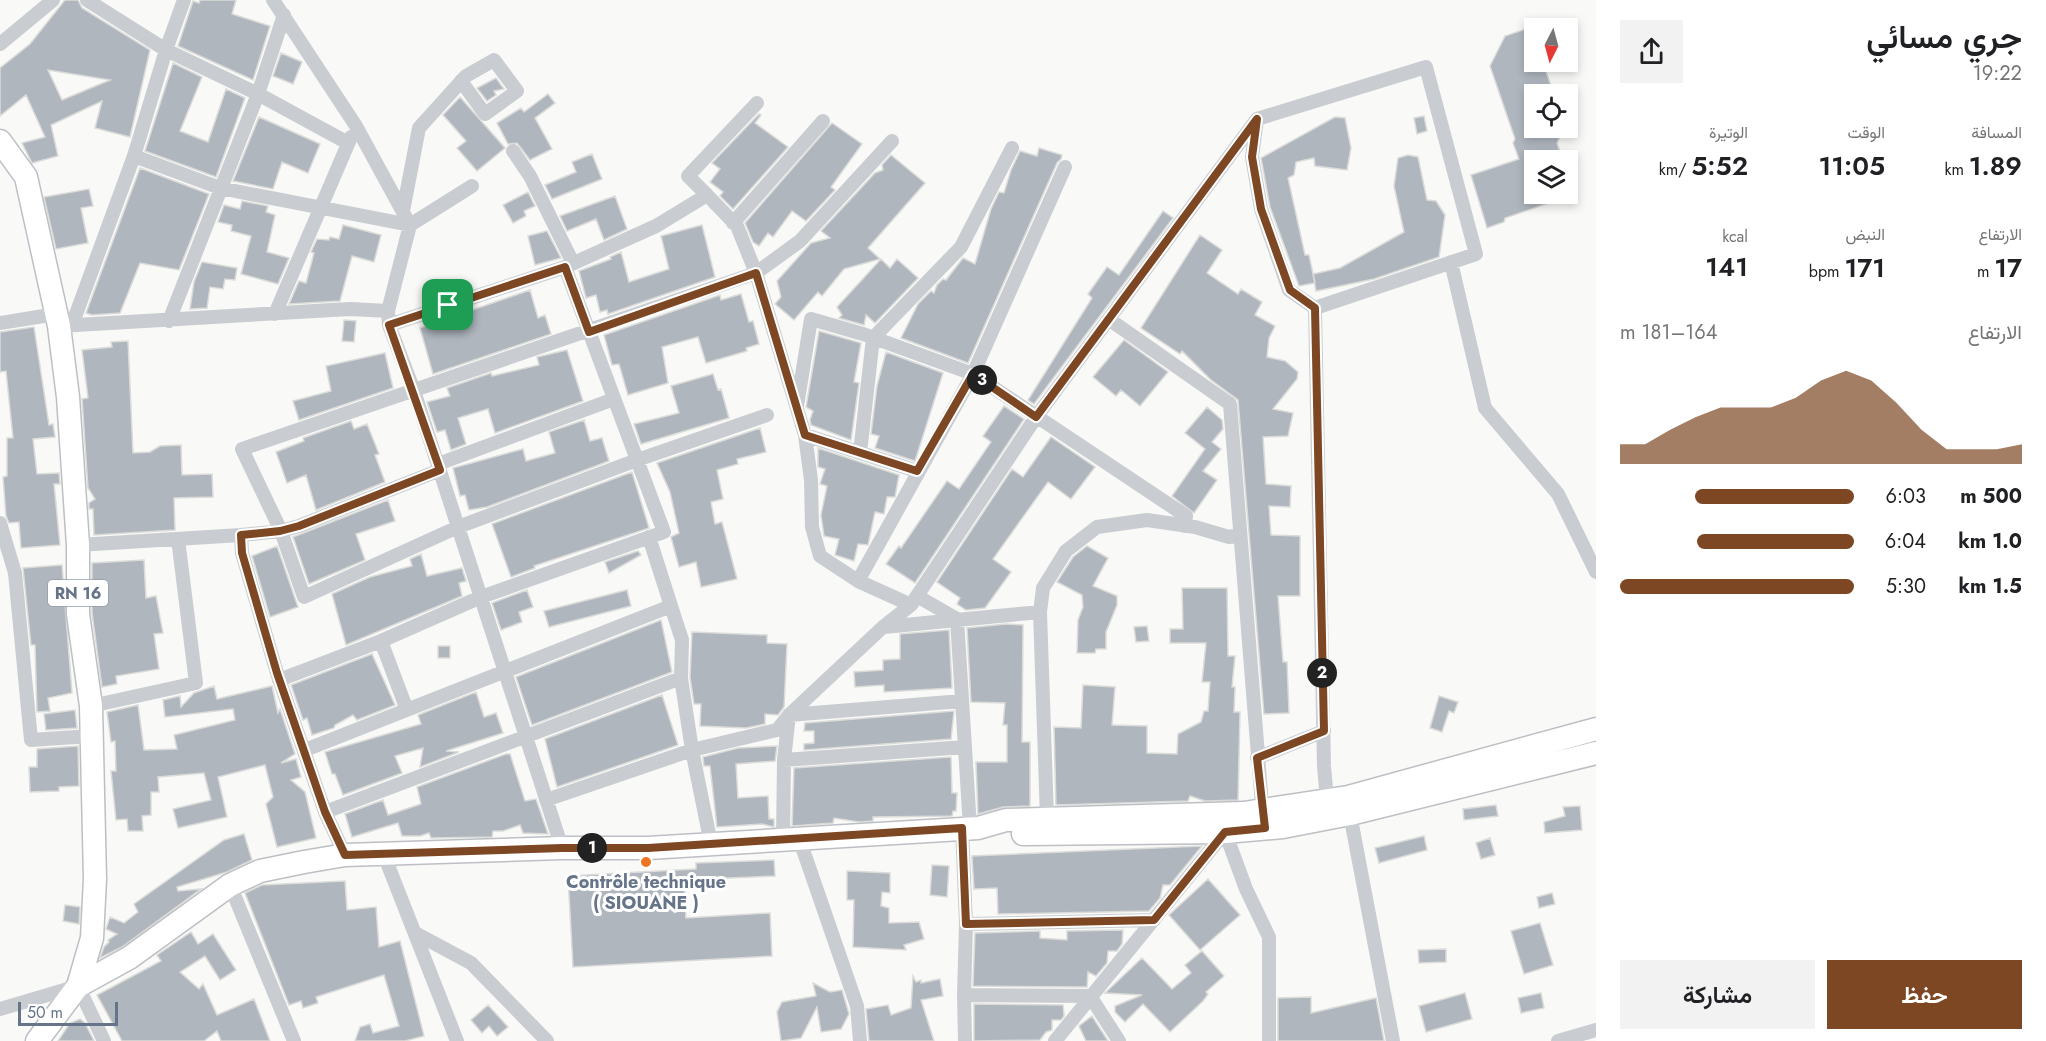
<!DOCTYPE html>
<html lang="ar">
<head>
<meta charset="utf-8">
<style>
  body { margin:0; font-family:Jost,Vazirmatn,sans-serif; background:#f2f2f2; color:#202124; direction:rtl; height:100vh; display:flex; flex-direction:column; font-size:22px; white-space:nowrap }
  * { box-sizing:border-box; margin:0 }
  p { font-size:20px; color:#757577 }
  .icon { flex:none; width:33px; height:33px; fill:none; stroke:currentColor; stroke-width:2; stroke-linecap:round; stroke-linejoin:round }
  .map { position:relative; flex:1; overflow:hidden; direction:ltr }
  .side { display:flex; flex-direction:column; background:#fff; width:450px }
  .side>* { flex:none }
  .needle { width:39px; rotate:186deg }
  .tools { position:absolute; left:1524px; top:18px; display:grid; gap:12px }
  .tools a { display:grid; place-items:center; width:54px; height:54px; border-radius:0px; background:#fff; box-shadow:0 3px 9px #0003; font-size:30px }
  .scale { position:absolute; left:18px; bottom:15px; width:100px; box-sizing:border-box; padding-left:6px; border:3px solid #66748a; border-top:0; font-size:16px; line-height:21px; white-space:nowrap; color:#66748a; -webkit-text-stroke:4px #fff; paint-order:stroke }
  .pin { position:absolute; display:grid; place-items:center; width:51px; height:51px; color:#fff; margin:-26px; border-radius:12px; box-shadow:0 3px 9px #0006 }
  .km { position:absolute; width:30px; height:30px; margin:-15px; border-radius:50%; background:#222; color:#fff; font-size:16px; line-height:30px; text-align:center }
  .round { display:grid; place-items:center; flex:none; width:63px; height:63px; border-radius:0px; background:#f2f2f2 }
  .summary { display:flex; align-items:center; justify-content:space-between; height:102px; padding:0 24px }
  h1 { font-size:33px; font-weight:600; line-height:45px }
  .figures { display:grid; grid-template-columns:repeat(3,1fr); gap:9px; height:102px; padding:6px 24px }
  .figures div { display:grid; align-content:center }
  .figures b { font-size:26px; font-weight:600 }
  .figures small { font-size:16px; font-weight:400 }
  .figures p { font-size:16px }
  .chart { height:168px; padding:12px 24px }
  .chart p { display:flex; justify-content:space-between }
  .chart svg { width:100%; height:108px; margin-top:6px; fill:#7d4723; opacity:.7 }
  .primary-button { display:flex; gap:12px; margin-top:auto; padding:12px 24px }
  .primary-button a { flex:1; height:69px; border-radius:0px; background:#7d4723; color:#fff; font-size:24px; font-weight:600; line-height:69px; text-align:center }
  .primary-button a+a { background:#f2f2f2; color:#202124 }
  ul { padding:0 24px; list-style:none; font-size:20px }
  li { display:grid; grid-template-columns:96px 72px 1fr; align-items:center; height:45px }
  li i { height:15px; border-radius:8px; background:#7d4723 }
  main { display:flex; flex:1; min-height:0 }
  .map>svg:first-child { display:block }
  .building { fill:#afb6be; stroke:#dbdbd9; stroke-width:1.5; fill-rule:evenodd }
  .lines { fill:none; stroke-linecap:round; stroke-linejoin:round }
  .primary-casing { stroke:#bcbfc4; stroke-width:25 }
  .street { stroke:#c9ccd0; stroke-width:14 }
  .primary { stroke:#fff; stroke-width:22 }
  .route-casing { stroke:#fff; stroke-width:12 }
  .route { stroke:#7d4723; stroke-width:8 }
  .poi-dot { fill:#ee7522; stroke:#fff; stroke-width:2 }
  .labels { text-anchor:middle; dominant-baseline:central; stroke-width:6; stroke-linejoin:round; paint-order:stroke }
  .shield { fill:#fff; stroke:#949ead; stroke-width:1.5 }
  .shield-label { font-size:16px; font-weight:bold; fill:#66748a }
  .poi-label { font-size:18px; font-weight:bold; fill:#66748a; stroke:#fff }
</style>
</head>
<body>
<main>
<section class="side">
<div class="summary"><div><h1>جري مسائي</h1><p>19:22</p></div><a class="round"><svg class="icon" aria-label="share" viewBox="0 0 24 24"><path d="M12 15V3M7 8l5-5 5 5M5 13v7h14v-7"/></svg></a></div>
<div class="figures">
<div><p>المسافة</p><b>1.89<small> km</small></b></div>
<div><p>الوقت</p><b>11:05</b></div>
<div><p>الوتيرة</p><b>5:52<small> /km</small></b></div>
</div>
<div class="figures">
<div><p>الارتفاع</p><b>17<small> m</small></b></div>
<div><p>النبض</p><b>171<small> bpm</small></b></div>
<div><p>kcal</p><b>141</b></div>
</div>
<div class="chart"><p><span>الارتفاع</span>164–181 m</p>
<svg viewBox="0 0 160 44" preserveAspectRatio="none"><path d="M0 44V36L10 36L20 30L30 25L40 21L50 21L60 21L70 17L80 10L90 6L100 10L110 19L120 30L130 38L140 38L150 38L160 36V44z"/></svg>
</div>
<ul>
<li><b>500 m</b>6:03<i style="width:68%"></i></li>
<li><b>1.0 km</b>6:04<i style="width:67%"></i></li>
<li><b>1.5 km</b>5:30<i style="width:100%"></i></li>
</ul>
<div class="primary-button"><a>حفظ</a><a>مشاركة</a></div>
</section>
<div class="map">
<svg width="1596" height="1041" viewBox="0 0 1596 1041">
  <rect width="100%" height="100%" fill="#f9f9f7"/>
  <path class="building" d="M65,0H78L82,8L150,50L130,137L95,128L102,101L51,125L58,156L32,163L22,143L45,137L26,95L0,116V68L30,44ZM48,70L110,80L62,100Z
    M200,0H236L232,14L270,26L253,80L178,46L193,1L199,3Z
    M1526,29L1534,33V62L1543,63L1554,94H1534V128H1564L1557,143L1563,160H1534V194L1573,195L1505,218L1504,222L1487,228L1471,175L1519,159L1513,143L1515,139L1490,66L1505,36Z
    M281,53L302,62L293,84L273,76Z
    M173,63L202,77L180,131L208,142L226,89L245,98L216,177L145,151Z
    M496,78L504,89L494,91L496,95L487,101L477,88Z
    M548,94L555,103L535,118L552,149L530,160L517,143L508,144L497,123L521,108L524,112Z
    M460,97L505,148L477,171L457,148L466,141L443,115Z
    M759,114L761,115L755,123L788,147L733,209L720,196L723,192L710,182L720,169L712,163Z
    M1424,116L1427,131L1417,134L1414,118Z
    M259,117L320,144L308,173L282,162L273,189L233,181Z
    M1335,117L1345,118L1351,148L1347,170L1315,166L1314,158L1296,162L1294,175L1288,178L1305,255H1309L1315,283L1299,286L1270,207L1261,158Z
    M832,123L862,144L831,187L835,190L806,221L792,211L773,237L768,233L759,246L753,242L745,223Z
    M1039,148L1062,155L1061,159L1057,163L968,363L901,338L918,304L931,291L934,293L937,285L943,279L946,280L963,258L975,264L991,209L999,192L1004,193L1011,170L1020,151L1037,156Z
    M592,154L602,179L552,199L545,185L576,172L572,162Z
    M891,155L925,183L868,248L880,259L844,269L822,296L818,292L794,320L775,304L781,297L777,281L811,243L830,238L821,231L875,173L883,170L882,165Z
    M1408,155L1418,157L1427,200L1436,201L1445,215L1439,257L1374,279L1316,291L1313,274L1340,268L1404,232L1394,186L1398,158Z
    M140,168L209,194L179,270L140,263L120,313L92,315L86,313Z
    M89,189L93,206L81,208L88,243L56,249L44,197Z
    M528,192L535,206L524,211L526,216L513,223L503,205Z
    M615,196L627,229L604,240L596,219L567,231L560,216Z
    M242,201L268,206L266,212L275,215L267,252L289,258L278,284L241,274L251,236L231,231L232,225L218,222L224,205L240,209Z
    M1163,211L1173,218L1034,404L1028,400L1092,298L1088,294L1107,267L1119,275Z
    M343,225L381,235L374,262L352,256L340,301L289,304L299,281L306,283L314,253L311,252L317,239L329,240L330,237L339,239Z
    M702,225L715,277L608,314L607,310L600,312L596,295L586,298L579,271L611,259L610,257L621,252L629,282L669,269L661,236Z
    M547,231L561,258L535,265L528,236Z
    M1200,235L1222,250L1207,273L1238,294L1241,289L1262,302L1255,315L1275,326L1269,338L1267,357L1285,361L1298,372L1297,379L1273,409L1293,413L1288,436L1263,437L1266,484L1291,486L1290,507L1269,506L1271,535L1300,536V596H1278L1283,662H1287L1289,713L1264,714L1238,400L1211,380L1182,351L1180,354L1141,328Z
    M881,259L890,268L897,259L918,278L875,323L866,315L864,325L839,318L842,315L837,307Z
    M202,262L237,268L235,280L225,279L223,289L210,287L207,308L190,309L194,282Z
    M530,290L538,318L545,315L551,334L433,374L420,328Z
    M741,294L749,322L753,321L759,344L746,348L747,351L706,363L698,337L662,347L668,383L628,395L619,364L612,365L604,335L720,295L721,300Z
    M344,320L356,321L354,342L342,341Z
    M34,327L49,425L53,424L55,437L33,439L37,474L59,473L60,484H54L60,545L21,548L19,522L9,523L6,516L3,477L7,476V438H13L6,371L0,372V332Z
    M819,331L861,343L854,382L859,383L851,440L811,425L810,420L813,411L806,407Z
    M1124,340L1168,372L1140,406L1121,390L1116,396L1093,377Z
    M128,341L133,453L150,452L160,446L181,445L182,475L212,474L213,497L174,498L175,530L94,535L93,509H89V503L95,499L88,488L82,399L88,398L82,350L112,347L111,342Z
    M567,350L583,401L495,433L488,409L458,418L466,444L451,450L445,430L437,432L427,402L450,396L447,388L491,373L492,376L539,365L537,357Z
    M886,352L943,373L915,461L875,448L879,436L871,434L877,386Z
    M385,353L393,388L299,420L293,401L331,391L326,366Z
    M713,374L718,390L721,389L729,418L641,444L634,424L679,413L671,386Z
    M1004,406L1024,419L915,583L886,564L899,546L901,548L947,481L959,489L991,442L983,436Z
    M1207,407L1222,420L1223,429L1212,442L1221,449L1203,471L1217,480L1194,513L1172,496L1205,449L1185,433Z
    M584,420L590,441L602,438L609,461L487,507L469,510L465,495L460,496L453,468L523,449L526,461L555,453L549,432Z
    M351,421L354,429L367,424L379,454L375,455L385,482L316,510L306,475L287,483L276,452L304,441L303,438Z
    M760,428L766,452L737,459L738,464L717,470L723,499L711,502L715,524L722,522L737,579L701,587L696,562L679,567L671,537L679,533L670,492L657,463Z
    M1051,437L1095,467L1071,499L1048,482L993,559L1011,572L985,608L966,610L957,604L960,598L937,582L1012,469L1023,477Z
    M818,448L899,475L895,497H887L884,514L875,512L868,545L858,544L854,561L835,555L839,539L824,536L821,515L827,486L820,484L825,469L818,467Z
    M632,472L649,528L534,566L535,568L511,577L492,524Z
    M388,500L395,521L356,534L365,560L309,584L293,537Z
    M277,546L298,607L270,617L252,556Z
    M1087,546L1108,558L1093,586L1117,596V605L1106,632V649H1096L1095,653H1077L1078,620L1083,607L1082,595L1057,582L1073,557Z
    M638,551L641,555L609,573L605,562Z
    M421,554L427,576L462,568L466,581L459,583L462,596L346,645L332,594L370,577L412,566L410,559Z
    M144,560L146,598L156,596L163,633L154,634L159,669L116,676L117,684L102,687L92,613V563Z
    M62,565L72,693L48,698L50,711L37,712L35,645H31L23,568Z
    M1182,588H1227L1228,656H1235L1232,687H1235L1234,712H1240L1238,800L1205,801L1190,796L1188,801L1056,805L1054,727L1081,728L1083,685L1115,687L1112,725L1147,726V753L1177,754L1178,734L1201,722L1204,711H1208L1210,682H1202L1206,643H1170V629H1183Z
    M527,590L533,607L519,612L522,622L501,630L492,603Z
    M627,590L631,606L549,627L544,611Z
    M661,620L672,672L532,725L516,677Z
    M1006,624L1023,625L1022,742H1030V806L1003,807L978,814L976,762H1007V725H1003L1005,703L971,702L967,628Z
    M1147,626L1149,641L1136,642L1134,627Z
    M949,630L952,688L884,692V685L855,687L854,672L883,670V660L900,659V634Z
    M692,632L767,635V643L787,644L784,707L778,715L765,714V724L746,728L700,726L701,704H694L690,677Z
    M438,646H450V658H438Z
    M372,654L395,705L357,720L353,715L335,725L334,728L312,735L307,718L303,720L291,685Z
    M214,686L217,699L272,686L278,713L280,709L295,754L281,763L296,759L301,777L291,780L305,792L316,838L277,847L266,804L273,797L265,765L218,777L227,817L178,828L173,809L211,800L204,773L158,777L159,792H151V815L142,816L143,831H128L127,819L116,820L111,771H116L115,741L111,742L107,712L138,705L144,750L177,749L174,735L235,720L233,709L165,717L163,700L180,696L181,707L194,693Z
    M476,692L484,717L496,713L503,733L446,751L459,752L420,767L423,748L395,756L402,773L343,795L335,774H332L325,752L421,724L418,715Z
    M662,695L678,745L557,787L545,739Z
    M1439,696L1458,702L1454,713L1449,711L1442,732L1430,728Z
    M75,710L77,728L46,730L44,714Z
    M954,711L951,739L804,750V744L814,743V731H804L805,723Z
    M78,746L79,786L59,787V791L30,792L29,767H37V749Z
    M777,746L775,761L736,764L738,798L768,796L769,819H774V827L762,824L717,827L710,766H704L703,757L738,748Z
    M506,754H510L525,801L536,799L548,834L523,833L520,825L503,831H493L492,837L431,838L429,833L420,836H402L398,823L352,837L345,814L383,800L388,815L421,804L417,787Z
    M951,757L952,793H957L956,811H953L952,816L873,817V821L859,822L834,818L833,823L792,826L794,768Z
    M1496,805L1498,816L1464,820L1463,809Z
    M1580,806L1582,830L1545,833L1544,822L1565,816L1563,807Z
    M244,834L252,860L227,872L177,887L178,891L201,889L122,947L100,958L104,947L109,942L108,940L117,934L106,929L110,917L124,923L138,912L134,904L224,840Z
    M1424,836L1427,850L1379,863L1375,848Z
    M1490,838L1495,855L1481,859L1476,843Z
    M1202,846L1170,885H1163L1160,898L1149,911L998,914L997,888L974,889L972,856Z
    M774,860L775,876L684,880L686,918L770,913L772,956L573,967L568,876L696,869V863Z
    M932,865L949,866L947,897L930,895Z
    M847,871L890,873V893L882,892L881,906L889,908V923L919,922L924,939L904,945L906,950L853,947L854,900H847Z
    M1208,879L1240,915L1200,950L1169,915Z
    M345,881L347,910L376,907L379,947L400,941L424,1036L405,1041H355L360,1027L370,1024L373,1033L399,1026L384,975L316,997L318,1003L303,1008L301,1001L289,1005L245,893L262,885Z
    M1552,893L1555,904L1539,908L1537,897Z
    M65,905L80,907L79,924L63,921Z
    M1540,923L1553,965L1524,974L1511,931Z
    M1123,930L1122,944L1117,951H1108L1107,963L1096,976L1088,972L1087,987L973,986L975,933L1040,931V938L1067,940V931Z
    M191,932L198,944L213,934L236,970L220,980L205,956L180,972L199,989L203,984L217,1015L254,999L270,1041H221L217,1031L204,1041H122L97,995L161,961L157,955Z
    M1446,949V962L1419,963L1418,950Z
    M1202,951L1224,976L1206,992L1208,994L1203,1001L1170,1032L1143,1004L1125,1022L1115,1012V1006L1142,995L1105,993L1142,958L1172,989L1191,973L1185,965Z
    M913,976L916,982L921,980V983L940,979L943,996L921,1000L934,1041H869L866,1009L888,1005L891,1015L911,1008Z
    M813,983L830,992L842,990L849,1014L841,1029L821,1032L817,1007L801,1038L781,1041L777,1012L782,1002L816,996Z
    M1465,993L1472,1019L1426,1032L1419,1006Z
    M1541,993L1544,1008L1521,1013L1518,998Z
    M1311,997V1013L1376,998L1384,1041H1278V998Z
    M974,1004L1063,1005L1064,1016L1061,1020H1052V1030L1046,1032L1040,1040L974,1041Z
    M488,1005L508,1027L497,1036L489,1026L482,1033L471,1020Z
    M1092,1016L1108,1041H1086L1079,1026Z
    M80,1019L85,1023L94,1041H58L70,1023Z"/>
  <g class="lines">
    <g class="primary-casing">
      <path id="primary" d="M0,141L26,177L59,326L68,397L78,545V614L91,706L95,879L92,938L78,986L37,1041
        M1023,834L1225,832L1283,827L1350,814L1596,753
        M78,986L129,958L230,885L260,871L304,862L345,855L562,848H648L978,828L1006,820L1244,813L1348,797L1596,729"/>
    </g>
    <path class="street" d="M87,0L166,50L258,94L348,143
      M273,0L356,126L410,225L388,311
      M0,44L53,0
      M1426,67L1476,254L1315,308L1289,290L1261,209L1252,157L1257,119Z
      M513,151L530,176L573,263
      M134,156L220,188L410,225L472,186
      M707,195L688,176L757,103
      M403,211L419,128L466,76L494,60L517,91L485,114L461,81
      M733,223L823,121
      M1451,262L1485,408L1558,494L1596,572
      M1315,308L1324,766L1327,800
      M275,314L351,137
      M1110,320L1230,404L1263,818
      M169,321L258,94L284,15
      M0,323L56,314
      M72,325L134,156L166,50L184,0
      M389,325L414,391L562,848
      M59,326L350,309L388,311L389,325L565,267L656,226L707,195L737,226L756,273L805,435L811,480L812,527L820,556L858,581L911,605
      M797,406L811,319L863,334L973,374L1186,516L1185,526
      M767,415L637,460L458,527L304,597L281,531L242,449L756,273L800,241L892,141
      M805,435L917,471
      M860,453L873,338L961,247L1012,148
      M438,464L614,399
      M0,523L15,573L31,740L91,736
      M241,535L281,531L299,526L440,470
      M78,545L241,535L242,553L277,673L325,812L345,855
      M858,581L973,374L1065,167
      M917,596L957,619L970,828
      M671,606L682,640L681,678
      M884,627L1040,612
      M279,680L381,641
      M91,706L196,683L178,539
      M407,710L381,641L481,597L664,532L565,267
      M305,750L671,606L649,537
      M1257,758L1324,731
      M784,760L965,747
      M325,812L681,678L692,750L546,800
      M1350,814L1393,1041
      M1047,818L1040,612L1043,588L1066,551L1097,527L1147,520L1195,527L1229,537L1240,535
      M962,828L966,924L964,995
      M1225,832L1246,889L1269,937V1041
      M799,838L857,1006L860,1041
      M783,839L784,760L789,715L962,701
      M711,844L692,750L777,730L789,715L883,627L911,605L1036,417L1257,119
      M384,855L457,1041
      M230,885L294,1041
      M966,924L1154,920
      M415,933L471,963L547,1041
      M0,1009L78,986L104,1041
      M965,1041L964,995L1090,996L1119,1041
      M1055,1041L1225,832
      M1558,1041L1596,1030"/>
    <use href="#primary" class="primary"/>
  </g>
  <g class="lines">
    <g class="route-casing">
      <path id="route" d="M1257,119L1252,157L1261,209L1290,290L1315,308L1324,731L1257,758L1265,828L1225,832L1154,920L966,924L962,828L648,848H562L345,855L325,812L277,673L242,553L241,535L280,531L299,526L440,470L389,325L565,267L589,332L756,273L805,435L917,471L973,374L1036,417Z"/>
    </g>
    <use href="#route" class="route"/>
  </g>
  <circle class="poi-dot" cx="646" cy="862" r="6"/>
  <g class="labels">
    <rect class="shield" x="48" y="580" width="60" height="26" rx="4.5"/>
    <g class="shield-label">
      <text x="78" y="593">RN 16</text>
    </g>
    <g class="poi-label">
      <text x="646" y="882">Contrôle technique<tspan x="646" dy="21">( SIOUANE )</tspan></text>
    </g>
  </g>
</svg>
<div class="tools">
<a><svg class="needle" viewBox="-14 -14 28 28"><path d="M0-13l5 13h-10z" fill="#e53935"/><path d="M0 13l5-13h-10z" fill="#757577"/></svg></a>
<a><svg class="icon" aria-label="locate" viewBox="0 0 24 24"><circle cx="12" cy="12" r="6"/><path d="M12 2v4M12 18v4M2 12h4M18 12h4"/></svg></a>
<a><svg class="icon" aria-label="layers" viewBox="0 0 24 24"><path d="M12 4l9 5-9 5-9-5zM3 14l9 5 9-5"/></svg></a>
</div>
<div class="scale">50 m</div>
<div class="pin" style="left:448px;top:305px;background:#1e9e55"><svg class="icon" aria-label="arrive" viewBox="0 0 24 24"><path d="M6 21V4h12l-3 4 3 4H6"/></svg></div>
<b class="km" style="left:592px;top:848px">1</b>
<b class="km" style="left:1322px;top:673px">2</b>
<b class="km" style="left:982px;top:380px">3</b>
</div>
</main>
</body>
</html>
